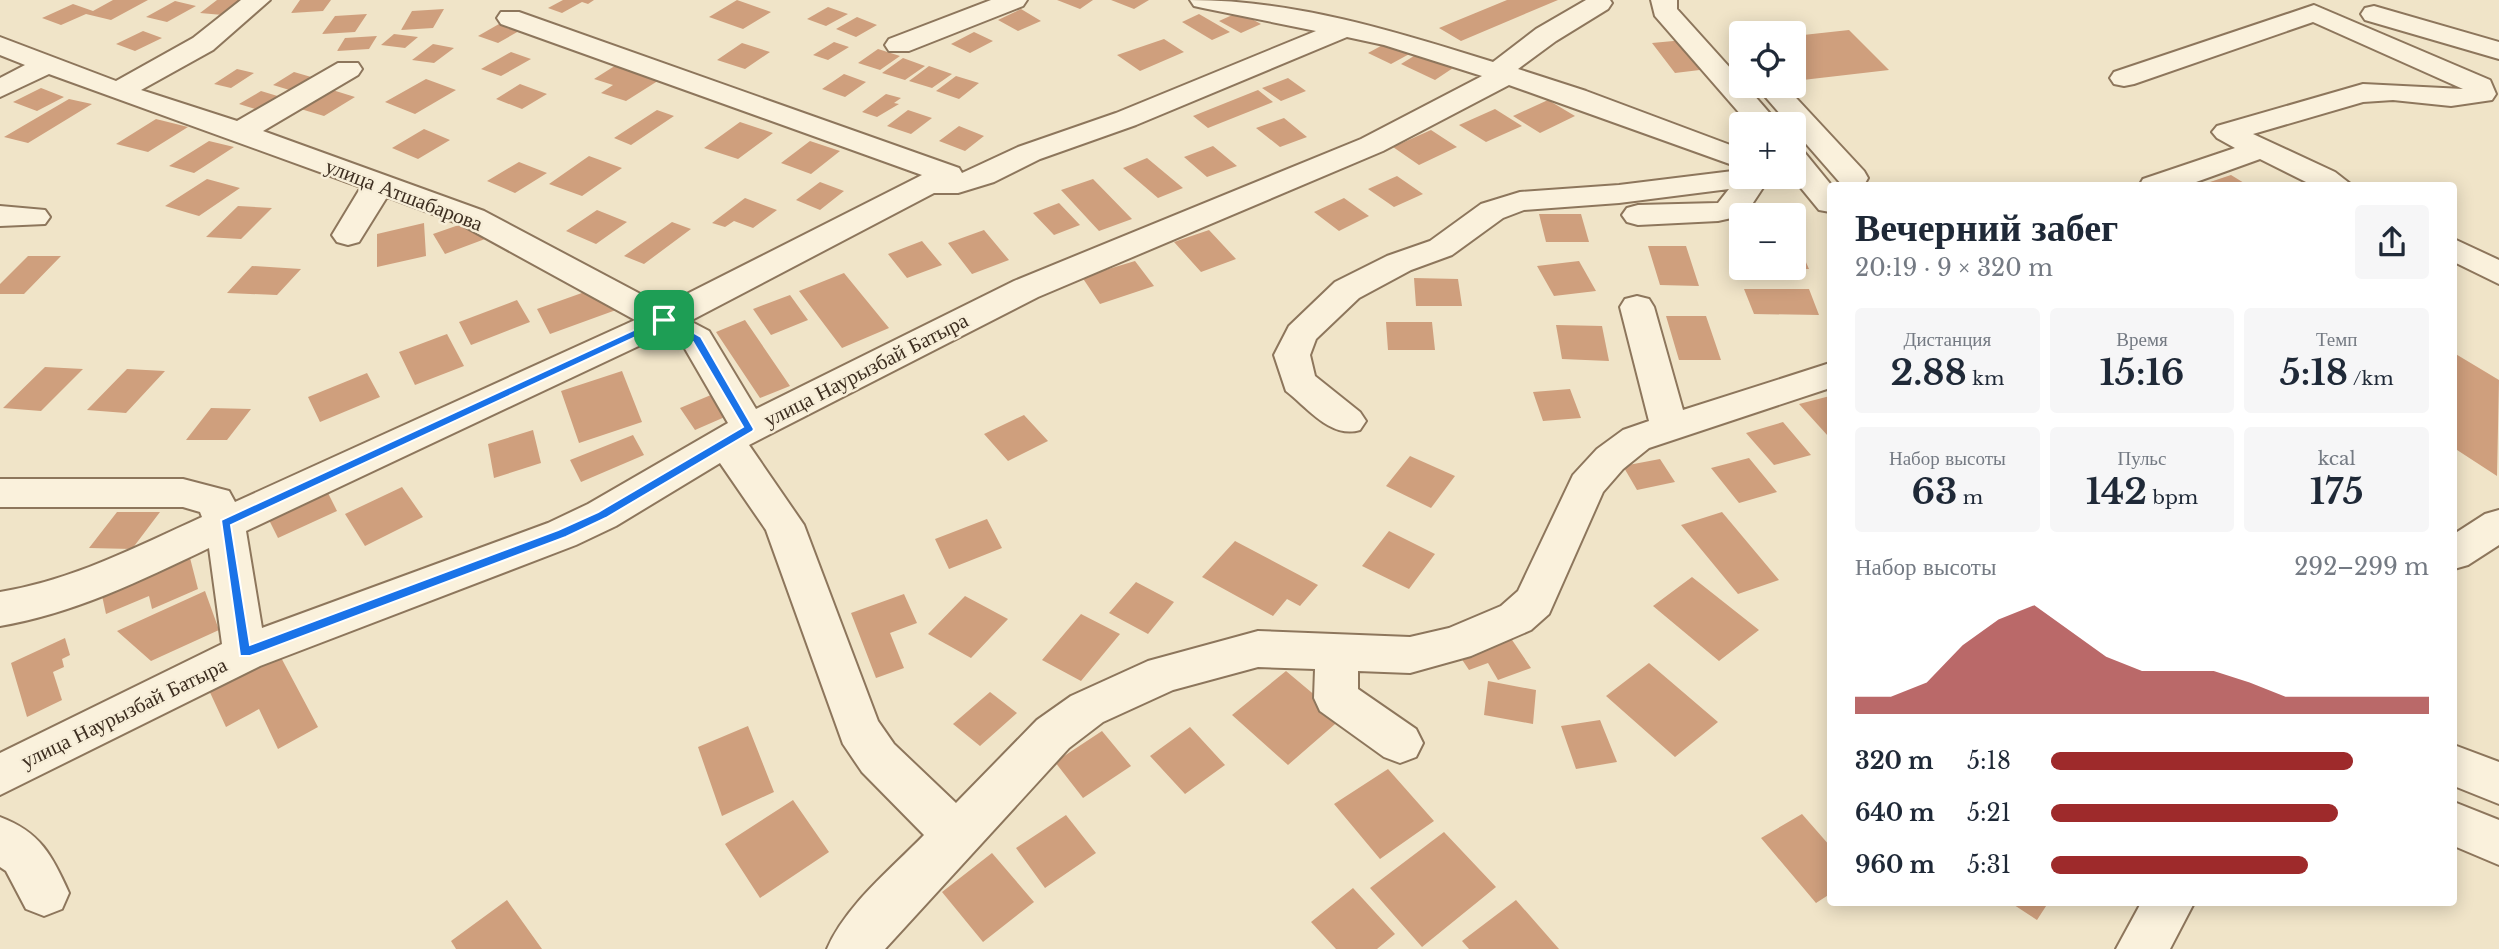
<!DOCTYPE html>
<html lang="ru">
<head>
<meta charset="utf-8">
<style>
  body { margin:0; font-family:"Libre Baskerville",serif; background:#f6f6f7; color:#1f2937; height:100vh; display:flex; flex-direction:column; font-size:26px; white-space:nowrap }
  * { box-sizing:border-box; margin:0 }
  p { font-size:23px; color:#747a83 }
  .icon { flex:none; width:38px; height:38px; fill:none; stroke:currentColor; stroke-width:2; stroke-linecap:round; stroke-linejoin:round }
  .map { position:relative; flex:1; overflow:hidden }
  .side { position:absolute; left:1827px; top:182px; width:630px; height:724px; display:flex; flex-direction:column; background:#fff; border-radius:7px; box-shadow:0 4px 18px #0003 }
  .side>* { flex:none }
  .buttons { position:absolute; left:1729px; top:21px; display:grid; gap:14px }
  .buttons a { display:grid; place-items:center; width:77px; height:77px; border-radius:7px; background:#fff; box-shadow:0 4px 18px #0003; font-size:35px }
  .pin { position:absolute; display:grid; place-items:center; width:60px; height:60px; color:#fff; margin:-30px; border-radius:14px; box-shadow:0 4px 10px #0006 }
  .round { display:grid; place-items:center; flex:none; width:74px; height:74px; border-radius:7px; background:#f6f6f7 }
  .summary { display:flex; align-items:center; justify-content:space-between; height:119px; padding:0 28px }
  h1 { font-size:38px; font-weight:700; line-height:52px }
  .figures { display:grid; grid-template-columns:repeat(3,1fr); gap:10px; height:119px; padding:7px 28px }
  .figures div { display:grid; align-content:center; border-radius:7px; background:#f6f6f7; text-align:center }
  .figures b { font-size:35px; font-weight:700 }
  .figures small { font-size:19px; font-weight:400 }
  .figures p { font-size:19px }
  .chart { height:196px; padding:14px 28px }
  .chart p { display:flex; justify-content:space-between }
  .chart svg { width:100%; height:126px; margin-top:7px; fill:#9e2a2b; opacity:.7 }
  ul { padding:0 28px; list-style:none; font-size:23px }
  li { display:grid; grid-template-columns:112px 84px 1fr; align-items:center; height:52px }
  li i { height:18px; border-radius:9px; background:#9e2a2b }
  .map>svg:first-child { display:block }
  .building { fill:#cf9f7d }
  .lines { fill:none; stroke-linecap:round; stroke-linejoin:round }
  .minor-casing { stroke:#8d765c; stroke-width:4 }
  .minor { fill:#faf1dc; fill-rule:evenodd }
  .route { fill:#1a73e8; stroke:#fff; stroke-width:2; fill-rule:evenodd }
  .labels { text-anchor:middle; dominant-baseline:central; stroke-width:5; stroke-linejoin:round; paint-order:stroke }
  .street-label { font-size:21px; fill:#3d2e20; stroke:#f7eed8 }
</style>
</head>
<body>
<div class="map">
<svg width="2499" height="949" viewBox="0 0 2499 949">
  <rect width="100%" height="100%" fill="#f0e4c8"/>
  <path class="building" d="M113,0H148L111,20L86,14L61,25L42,18L73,4L93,11Z
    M217,0H254L234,16L200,13Z
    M300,0H331L323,11L291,13Z
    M563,0H594L588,4L582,2L562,13L548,8Z
    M737,0L771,12L743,29L709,17Z
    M1057,0H1093L1080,9Z
    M1111,0H1149L1134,9Z
    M1507,0H1558L1461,41L1439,28Z
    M175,1L196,6L167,22L146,17Z
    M828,7L848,14L826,26L807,19Z
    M444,9L433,28L401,30L412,11Z
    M1021,9L1041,21L1018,31L998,20Z
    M1239,12L1261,24L1241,33L1219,21Z
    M367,14L355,32L322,34L335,16Z
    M1199,14L1230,32L1212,40L1182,22Z
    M857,17L877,25L856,37L836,29Z
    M506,20L526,27L498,43L478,36Z
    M1849,30L1889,70L1794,81V36Z
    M143,31L162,38L135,51L116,44Z
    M974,32L993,41L970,53L951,44Z
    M394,34L418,37L405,48L381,45Z
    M377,36L369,49L337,51L345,38Z
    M1164,39L1184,52L1140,71L1117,55Z
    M1684,40L1708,69L1675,73L1652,43Z
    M1390,41L1413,52L1391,64L1368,53Z
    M834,42L849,47L828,60L813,55Z
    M742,43L770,52L745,69L717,60Z
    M433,44L454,48L434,63L412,60Z
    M878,49L900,56L880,70L858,63Z
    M1422,51L1456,66L1435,80L1401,64Z
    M511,52L531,59L501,76L481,69Z
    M903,58L925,66L905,80L882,73Z
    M621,62L664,77L626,101L601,93L613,85L594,79Z
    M929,66L952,74L932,88L909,81Z
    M237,69L254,73L231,88L214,84Z
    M294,72L318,79L296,92L273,85Z
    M844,74L866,82L845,97L822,89Z
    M956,76L979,83L959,99L936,91Z
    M1288,78L1306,91L1281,101L1262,88Z
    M426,79L456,90L415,114L385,102Z
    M520,84L547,94L522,109L496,99Z
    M41,88L64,97L37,111L13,102Z
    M326,88L355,97L324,116L294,107Z
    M1258,90L1273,102L1208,128L1193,116Z
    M261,91L284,98L262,111L239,104Z
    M886,94L901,98L894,103L899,104L877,117L862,112Z
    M69,99L92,104L28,143L4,137Z
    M1548,100L1575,116L1540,133L1513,116Z
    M1495,109L1522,126L1486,142L1459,125Z
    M657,110L674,116L631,145L614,138Z
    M908,110L932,118L911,134L887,126Z
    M1284,118L1307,137L1280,147L1256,128Z
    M156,119L188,127L148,152L116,144Z
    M740,122L773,133L738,159L704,148Z
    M959,126L984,136L965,151L939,141Z
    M424,129L450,140L418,159L392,148Z
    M1431,130L1457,147L1419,165L1393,147Z
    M209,141L234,147L194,173L169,166Z
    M810,141L840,151L811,174L781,163Z
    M1213,146L1237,166L1207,177L1184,157Z
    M589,156L622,168L582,196L549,184Z
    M1147,158L1183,188L1158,198L1123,168Z
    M519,162L547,173L515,193L487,181Z
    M2231,175L2249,186H2201V185Z
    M1397,176L1423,194L1394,207L1368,189Z
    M207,179L240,188L199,216L165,206Z
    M1093,179L1132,219L1099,231L1061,190Z
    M820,182L844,191L820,210L796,200Z
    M745,198L777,210L753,228L734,221L725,227L712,223Z
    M1344,198L1369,216L1339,231L1314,212Z
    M1059,203L1080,225L1054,235L1033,213Z
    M238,206L272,208L241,239L206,237Z
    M597,210L627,222L596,244L566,231Z
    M1539,214H1581L1589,242H1546Z
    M473,220L485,239L445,254L433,234Z
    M672,222L691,229L644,264L624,256Z
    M424,223L426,256L377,267V234Z
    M984,230L1009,260L972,274L948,243Z
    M1209,230L1236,259L1201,272L1174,242Z
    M1794,235L1809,269H1794Z
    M922,241L942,265L907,278L888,254Z
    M1648,246H1686L1699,286L1660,285Z
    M28,256H61L24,294H0V284Z
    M1135,261L1154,286L1100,304L1082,277Z
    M1579,261L1596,291L1554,296L1537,266Z
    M252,266L301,269L277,295L227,293Z
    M844,273L889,328L842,348L799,291Z
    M1414,278L1458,279L1462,306H1416Z
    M593,289L627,306L550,334L537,309Z
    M1744,289H1809L1819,315L1754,314Z
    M790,295L808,320L771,335L753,309Z
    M517,300L530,322L471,345L459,322Z
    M1666,316H1706L1721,360H1679Z
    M745,320L790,386L760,398L716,332Z
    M1386,322H1432L1435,350H1388Z
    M1556,325L1602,326L1609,361L1562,359Z
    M447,334L464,366L415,385L399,352Z
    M2454,353L2499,380L2497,476L2454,448Z
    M45,367L83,369L41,411L3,408Z
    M127,369L165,371L126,413L87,410Z
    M622,371L642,422L579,443L561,391Z
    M367,373L380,397L320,422L308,397Z
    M1570,389L1581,418L1543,421L1533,392Z
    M718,392L734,413L695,430L680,408Z
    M1830,396V435L1828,436L1799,404Z
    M211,408L251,409L227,440H186Z
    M1024,415L1048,441L1008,461L984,434Z
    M1783,422L1811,455L1774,465L1746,433Z
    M533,430L541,463L494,478L488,444Z
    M633,435L644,455L581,482L570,460Z
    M1410,456L1455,476L1431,508L1386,486Z
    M1749,458L1777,492L1739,503L1711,468Z
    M1660,459L1675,482L1637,490L1623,466Z
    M402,487L423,517L365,546L345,514Z
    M328,493L337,511L278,538L269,520Z
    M117,512H160L132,549L89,548Z
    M1722,512L1779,580L1738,594L1681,525Z
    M987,519L1002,548L949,569L935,539Z
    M1389,531L1435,554L1409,589L1362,566Z
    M1235,541L1318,585L1300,606L1287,599L1273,616L1202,577Z
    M189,554L198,589L152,609L149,596L106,614L101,591Z
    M1692,577L1759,630L1719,661L1653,606Z
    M1136,582L1174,602L1148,634L1109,613Z
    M205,591L219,630L151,661L117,631Z
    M904,594L917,623L890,633L904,668L876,678L851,613Z
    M965,596L1008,619L971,658L928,634Z
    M1081,614L1120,634L1081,681L1042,660Z
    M1508,634L1531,668L1498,680L1488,663L1469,670L1457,652Z
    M65,638L70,655L62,659L64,667L53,672L62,700L27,717L11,663Z
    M277,650L318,727L278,749L259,709L226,727L207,686Z
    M1649,663L1718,722L1675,757L1606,696Z
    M1286,671L1342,718L1288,765L1232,715Z
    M1488,681L1536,690L1533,724L1484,715Z
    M990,692L1017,713L980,746L953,724Z
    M1600,720L1617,762L1576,769L1561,726Z
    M748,726L774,792L722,816L698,747Z
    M1190,727L1225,765L1185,794L1150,756Z
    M1102,731L1131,766L1083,798L1055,762Z
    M1388,769L1434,821L1380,859L1334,804Z
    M793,800L829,852L760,898L725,844Z
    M1802,814L1830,846V894L1816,903L1761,838Z
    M1066,815L1096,853L1045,888L1016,848Z
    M1444,832L1496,887L1422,947L1370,888Z
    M992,853L1034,902L983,942L942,892Z
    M1353,888L1395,934L1377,949H1336L1311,922Z
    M507,900L542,949H456L451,941Z
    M1516,900L1559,949H1469L1462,941Z
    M2011,903H2048L2037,920Z"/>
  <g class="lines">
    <g class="minor-casing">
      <path id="minor" d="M241,0H270L213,50L141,90L237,121L338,63H358L362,69L358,75L263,131L484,211L663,306L922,175L501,24L497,18L501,12H519L959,168L962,173L1018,147L1116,113L1316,31L1203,8L1194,6L1190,0C1294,0 1395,31 1493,62L1536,29L1586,0H1610L1612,3L1608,9L1556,41L1518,69L1586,91L1741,149V168L1509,85L1383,151L1038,297L749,445L804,525L878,721L894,744L956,803L1037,720L1071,696L1148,661L1258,631L1410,637L1449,628L1501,606L1518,591L1573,475L1597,449L1623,430L1649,421L1620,307L1625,299L1637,296L1649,299L1654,307L1683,410L1830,363V388L1649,448L1623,469L1603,492L1549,614L1531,630L1471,656L1410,673L1358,671V689L1416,729L1423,743L1416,757L1400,763L1384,757L1320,711L1314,698L1315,669L1258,667L1173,690L1103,722L1069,748L885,949H827C846,905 891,869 924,835L862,772L843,744L766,530L720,463L616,526L576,545L260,666L0,795V753L222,644L209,548C140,581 75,613 0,626V592C73,580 136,547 202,517L200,512L183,507H0V479H183L229,491L235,502L635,320L462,225L387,197L359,242L348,245L337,242L332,235L361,187L49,74L0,97V78L25,65L0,55V37L116,81L193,38ZM1347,37L1384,45L1482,76L1361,139L1014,281L756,409L709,331L690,321L934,193H958L994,182L1040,159L1136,125ZM662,335L684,347L728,423L588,504L548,523L262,628L246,531Z
        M991,0H1027L1023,6L909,51H889L885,45L889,39Z
        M1651,0H1677V9L1741,80V86H1746L1779,124H1749L1655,16Z
        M2314,5L2490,80L2496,94L2492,100L2451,106L2393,100L2363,102L2253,134L2335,172L2353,186H2314L2260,159L2185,186H2139L2143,179L2235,148L2217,138L2212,132L2217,126L2363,84L2463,89L2313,22L2134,84L2124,86L2114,84L2110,78L2114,72Z
        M2374,6L2499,42V59L2365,20L2361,14L2365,8Z
        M1756,86H1785L1864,171L1868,178L1864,185H1842L1794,130V124H1789Z
        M1794,150L1805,153L1832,186L1830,212L1819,210L1792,177Z
        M1741,170V177H1770L1745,215L1718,221L1638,225L1627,222L1622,215L1627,208L1638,205L1718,203L1729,189L1619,203L1524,210L1503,218L1452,255L1411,270L1359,298L1316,339L1310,355L1315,376L1360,412L1366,421L1360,430C1331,439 1308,408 1286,391L1274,355L1289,326L1335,282L1387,256L1430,241L1481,204L1520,192L1619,185Z
        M0,206L45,210L50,217L45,224L0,226Z
        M2454,239L2499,260V284L2454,262Z
        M2499,510V545L2468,565L2454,569V534L2485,514Z
        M2454,745L2499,762V804L2454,786Z
        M2454,802L2499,820V865L2454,846Z
        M0,817C40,832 52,855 69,893L62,909L44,916L26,909L6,871L0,867Z
        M2141,903H2194L2170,949H2116Z"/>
    </g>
    <use href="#minor" class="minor"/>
  </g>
  <path class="route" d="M664,316L701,337L754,429L753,431L606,518L566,537L250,656H240L221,520ZM664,324L693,342L743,427L598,512L558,530L250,645L231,525Z"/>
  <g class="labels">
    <g class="street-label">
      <text transform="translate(404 195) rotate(21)">улица Атшабарова</text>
      <text transform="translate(866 370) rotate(-27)">улица Наурызбай Батыра</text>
      <text transform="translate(124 713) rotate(-26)">улица Наурызбай Батыра</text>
    </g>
  </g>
</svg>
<div class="buttons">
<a><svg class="icon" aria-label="locate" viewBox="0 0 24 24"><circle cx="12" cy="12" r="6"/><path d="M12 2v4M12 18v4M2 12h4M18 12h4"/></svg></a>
<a>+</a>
<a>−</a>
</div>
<div class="pin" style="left:664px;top:320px;background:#1e9e55"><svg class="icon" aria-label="arrive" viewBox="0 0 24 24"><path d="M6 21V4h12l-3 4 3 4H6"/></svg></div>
<section class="side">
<div class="summary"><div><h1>Вечерний забег</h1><p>20:19 · 9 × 320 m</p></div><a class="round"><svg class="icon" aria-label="share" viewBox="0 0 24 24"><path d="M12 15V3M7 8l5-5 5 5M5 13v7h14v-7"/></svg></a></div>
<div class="figures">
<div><p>Дистанция</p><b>2.88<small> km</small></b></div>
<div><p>Время</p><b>15:16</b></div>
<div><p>Темп</p><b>5:18<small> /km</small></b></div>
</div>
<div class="figures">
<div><p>Набор высоты</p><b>63<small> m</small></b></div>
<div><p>Пульс</p><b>142<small> bpm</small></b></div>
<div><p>kcal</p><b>175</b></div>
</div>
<div class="chart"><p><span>Набор высоты</span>292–299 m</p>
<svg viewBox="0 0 160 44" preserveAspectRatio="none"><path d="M0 44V38L10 38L20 33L30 20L40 11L50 6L60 15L70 24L80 29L90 29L100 29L110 33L120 38L130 38L140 38L150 38L160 38V44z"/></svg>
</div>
<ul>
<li><b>320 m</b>5:18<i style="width:80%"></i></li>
<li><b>640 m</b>5:21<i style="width:76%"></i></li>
<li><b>960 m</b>5:31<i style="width:68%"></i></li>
</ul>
</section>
</div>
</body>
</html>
